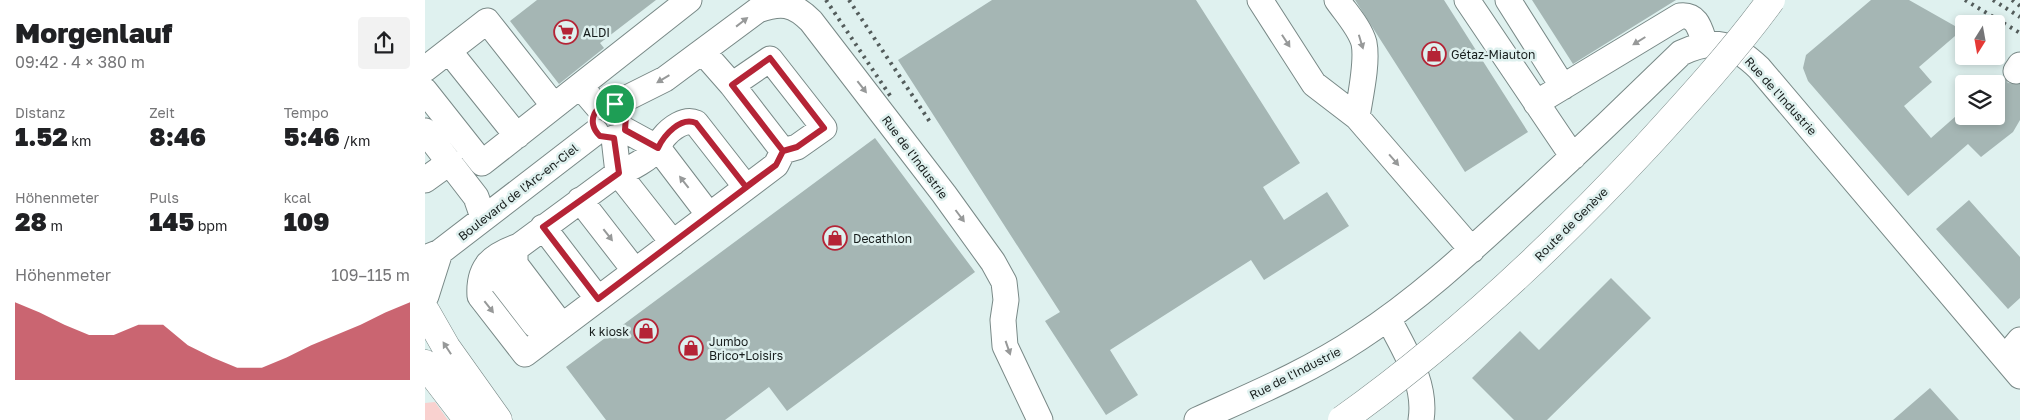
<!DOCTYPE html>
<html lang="de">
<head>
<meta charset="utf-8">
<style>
  body { margin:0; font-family:"Golos Text",sans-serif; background:#f2f2f2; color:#202124; height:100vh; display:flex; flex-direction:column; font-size:19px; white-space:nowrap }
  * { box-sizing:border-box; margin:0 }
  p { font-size:16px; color:#757577 }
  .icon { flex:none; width:28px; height:28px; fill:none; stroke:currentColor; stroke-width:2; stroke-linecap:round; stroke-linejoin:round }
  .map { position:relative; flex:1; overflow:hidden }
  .sheet { display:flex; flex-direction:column; background:#fff; width:425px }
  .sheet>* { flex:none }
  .needle { width:32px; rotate:191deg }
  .fabs { position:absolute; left:1530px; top:15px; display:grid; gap:10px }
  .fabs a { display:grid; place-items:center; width:50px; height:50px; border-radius:5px; background:#fff; box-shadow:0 2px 8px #0003; font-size:25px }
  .pin { position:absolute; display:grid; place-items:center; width:42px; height:42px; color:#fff; margin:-21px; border:2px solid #fff; border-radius:50%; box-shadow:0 1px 5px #0007 }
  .round { display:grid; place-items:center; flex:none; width:52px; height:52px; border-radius:5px; background:#f2f2f2 }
  .head { display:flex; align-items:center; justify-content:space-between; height:85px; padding:0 15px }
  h1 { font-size:28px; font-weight:800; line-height:38px }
  .metrics { display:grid; grid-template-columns:repeat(3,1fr); gap:8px; height:85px; padding:5px 15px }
  .metrics div { display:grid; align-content:center }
  .metrics b { font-size:25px; font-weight:800 }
  .metrics small { font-size:14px; font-weight:400 }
  .metrics p { font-size:14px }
  .chart { height:140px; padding:10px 15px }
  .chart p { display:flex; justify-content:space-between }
  .chart svg { width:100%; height:90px; margin-top:5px; fill:#b52436; opacity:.7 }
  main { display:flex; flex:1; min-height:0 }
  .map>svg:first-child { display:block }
  .green { fill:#f9d1cf }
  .building { fill:#a5b6b4 }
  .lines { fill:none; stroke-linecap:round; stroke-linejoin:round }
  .minor-casing { stroke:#798987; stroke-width:27 }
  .major-casing { stroke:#798987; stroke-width:29 }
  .minor { stroke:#fff; stroke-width:25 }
  .major { stroke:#fff; stroke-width:28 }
  .rail { stroke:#535c5b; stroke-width:4; stroke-dasharray:2.5 5; stroke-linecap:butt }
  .major-bridge-casing { stroke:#798987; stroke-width:29; stroke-linecap:butt }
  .major-bridge { stroke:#fff; stroke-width:28 }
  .oneway { fill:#979999 }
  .route-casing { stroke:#fff; stroke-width:10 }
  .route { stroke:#b52436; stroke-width:6 }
  .labels { text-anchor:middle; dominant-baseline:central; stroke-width:5; stroke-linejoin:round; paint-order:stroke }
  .poi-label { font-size:12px; fill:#171d1c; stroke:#dff1ef; text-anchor:start }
  .street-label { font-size:12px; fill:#171d1c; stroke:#dff1ef }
</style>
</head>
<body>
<main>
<section class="sheet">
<div class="head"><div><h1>Morgenlauf</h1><p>09:42 · 4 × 380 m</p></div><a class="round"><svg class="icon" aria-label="share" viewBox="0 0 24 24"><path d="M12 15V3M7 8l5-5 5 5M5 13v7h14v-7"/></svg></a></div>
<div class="metrics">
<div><p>Distanz</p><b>1.52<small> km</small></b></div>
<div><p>Zeit</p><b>8:46</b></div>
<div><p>Tempo</p><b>5:46<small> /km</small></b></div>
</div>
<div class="metrics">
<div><p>Höhenmeter</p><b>28<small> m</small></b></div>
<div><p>Puls</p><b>145<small> bpm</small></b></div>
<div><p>kcal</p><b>109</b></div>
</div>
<div class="chart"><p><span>Höhenmeter</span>109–115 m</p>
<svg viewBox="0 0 160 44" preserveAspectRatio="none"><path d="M0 44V6L10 11L20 17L30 22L40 22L50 17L60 17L70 27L80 33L90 38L100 38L110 33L120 27L130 22L140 17L150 11L160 6V44z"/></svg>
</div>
</section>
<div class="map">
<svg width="1595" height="420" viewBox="0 0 1595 420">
  <rect width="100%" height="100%" fill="#dff1ef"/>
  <path class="green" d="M10,402L23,420H0V403Z"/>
  <path class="building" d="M112,0H231L175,43L179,48L134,84L85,21Z
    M567,0H771L875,163L838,187L859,220L902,192L924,226L839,280L826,260L685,350L713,395L681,415L620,321L635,312L473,60Z
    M930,0H1019L1103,132L1040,172Z
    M1107,0H1251L1148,64Z
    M1446,0H1484L1537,30L1494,67L1507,82L1479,106L1506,138L1531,116H1571V81L1578,76L1583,83L1595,84V120L1588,132L1556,157L1543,144L1483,196L1383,81L1378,68L1381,55Z
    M450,138L550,272L362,411L344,387L300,420H181L141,367Z
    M1544,200L1595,257V298L1583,309L1511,229Z
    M1186,278L1226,318L1122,420H1089L1047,378L1095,331L1114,350Z
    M1505,388L1534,420H1468Z"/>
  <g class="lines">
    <g class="minor-casing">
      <path id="minor" d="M835,0L889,84L932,117L1047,250
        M912,0C921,13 935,28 939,43C943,63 935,97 932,117
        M1042,0L1148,157
        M1083,0L1138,87
        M24,51L92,136
        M278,52L307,85
        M0,69L62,21L129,106
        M1591,71L1595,65
        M155,86L173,107
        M0,91L57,163L264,0
        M1111,103L1255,16C1273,14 1275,30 1280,44
        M190,104L240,79L333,10C356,2 368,3 386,21L519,194L568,262L579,282L581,300L578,320L580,346L615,420
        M200,130L233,148L284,215
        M0,131L51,197L58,217
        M189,138L193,173L248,243
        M0,180L25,162
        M155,200L210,271
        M118,227L173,299
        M94,246C68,255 53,266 55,296L100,354L351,165L358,151L372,147L399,128L345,59L307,85L358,151
        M0,258L15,252L171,132
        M63,264L110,325
        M1,296L15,252
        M963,318C979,350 1002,383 996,420
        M137,326L90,264V251L94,246L193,173C205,170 226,157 233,148C235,145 236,141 238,138C246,128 260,118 271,123L321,187
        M1580,358L1595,340
        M772,420C827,395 883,372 934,338C991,301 1041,255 1091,209C1147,158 1202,106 1256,53C1289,37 1308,43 1334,68L1595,376"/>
    </g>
    <g class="major-casing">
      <path id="major" d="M1,312L21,347L73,420
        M0,364L43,420"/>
    </g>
    <use href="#minor" class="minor"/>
    <use href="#major" class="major"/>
    <path class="rail" d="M401,0L466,97
      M424,0L505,122
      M1540,0L1595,33
      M1568,0L1595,17
      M1587,0L1595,6"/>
    <g class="major-bridge-casing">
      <path id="major-bridge" d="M917,420C1028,341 1128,247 1221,147C1264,100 1308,52 1346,0"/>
    </g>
    <use href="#major-bridge" class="major-bridge"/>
  </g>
  <defs><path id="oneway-solid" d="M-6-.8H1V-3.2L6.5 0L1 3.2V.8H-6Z" transform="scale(1.25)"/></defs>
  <g class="oneway">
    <use href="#oneway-solid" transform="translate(317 22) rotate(-38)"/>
    <use href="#oneway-solid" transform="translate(861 41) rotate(57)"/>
    <use href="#oneway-solid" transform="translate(1214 41) rotate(148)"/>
    <use href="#oneway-solid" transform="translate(936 42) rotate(73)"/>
    <use href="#oneway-solid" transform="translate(238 79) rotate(149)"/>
    <use href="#oneway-solid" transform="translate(437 87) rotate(52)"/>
    <use href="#oneway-solid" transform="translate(969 160) rotate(49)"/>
    <use href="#oneway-solid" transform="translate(259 182) rotate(-128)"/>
    <use href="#oneway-solid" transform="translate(535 216) rotate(53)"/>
    <use href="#oneway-solid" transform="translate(183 235) rotate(52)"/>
    <use href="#oneway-solid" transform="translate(64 307) rotate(52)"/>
    <use href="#oneway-solid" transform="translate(22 348) rotate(-123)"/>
    <use href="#oneway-solid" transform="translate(583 348) rotate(71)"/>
  </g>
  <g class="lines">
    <g class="route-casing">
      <path id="route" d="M190,104C170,102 160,122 175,136L189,138L194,173L118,227L173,299L351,165L358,151L307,85L345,58L399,128L372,147L358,151L351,165L321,187L271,123C256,116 239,135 233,148L200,130L201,115L195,107L190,104"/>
    </g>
    <use href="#route" class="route"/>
  </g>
  <defs>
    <g id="supermarket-ring" transform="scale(1.25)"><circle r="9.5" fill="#dff1ef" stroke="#b52436" stroke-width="1.5"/><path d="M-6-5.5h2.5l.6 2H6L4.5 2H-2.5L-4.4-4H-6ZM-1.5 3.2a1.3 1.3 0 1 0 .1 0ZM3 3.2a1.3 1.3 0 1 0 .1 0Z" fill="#b52436"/></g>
    <g id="shop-ring" transform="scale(1.25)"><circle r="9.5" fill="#dff1ef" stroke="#b52436" stroke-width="1.5"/><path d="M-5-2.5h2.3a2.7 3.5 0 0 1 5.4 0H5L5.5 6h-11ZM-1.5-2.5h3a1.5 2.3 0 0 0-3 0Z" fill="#b52436"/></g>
  </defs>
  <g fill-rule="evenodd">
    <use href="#supermarket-ring" x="141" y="32"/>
    <use href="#shop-ring" x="1009" y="54"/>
    <use href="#shop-ring" x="410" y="238"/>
    <use href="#shop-ring" x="221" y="331"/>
    <use href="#shop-ring" x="266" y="348"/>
  </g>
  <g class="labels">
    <g class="poi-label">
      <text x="158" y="32">ALDI</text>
      <text x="1026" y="54">Gétaz-Miauton</text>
      <text x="428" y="238">Decathlon</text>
      <text x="204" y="331" text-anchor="end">k kiosk</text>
      <text x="284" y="341">Jumbo<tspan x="284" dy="14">Brico+Loisirs</tspan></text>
    </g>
    <g class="street-label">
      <text transform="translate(1356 96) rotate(48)">Rue de l'Industrie</text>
      <text transform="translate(490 157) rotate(53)">Rue de l'Industrie</text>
      <text transform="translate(93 192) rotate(-38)">Boulevard de l'Arc-en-Ciel</text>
      <text transform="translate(1146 224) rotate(-45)">Route de Genève</text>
      <text transform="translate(870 373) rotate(-27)">Rue de l'Industrie</text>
    </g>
  </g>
</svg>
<div class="fabs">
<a><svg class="needle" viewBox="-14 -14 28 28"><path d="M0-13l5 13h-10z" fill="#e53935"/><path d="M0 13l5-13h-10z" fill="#757577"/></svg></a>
<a><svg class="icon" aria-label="layers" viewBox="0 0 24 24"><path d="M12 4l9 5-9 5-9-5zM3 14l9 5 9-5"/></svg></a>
</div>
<div class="pin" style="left:190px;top:104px;background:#1e9e55"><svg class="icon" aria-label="arrive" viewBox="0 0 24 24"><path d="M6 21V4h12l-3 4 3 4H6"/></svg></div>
</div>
</main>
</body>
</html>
